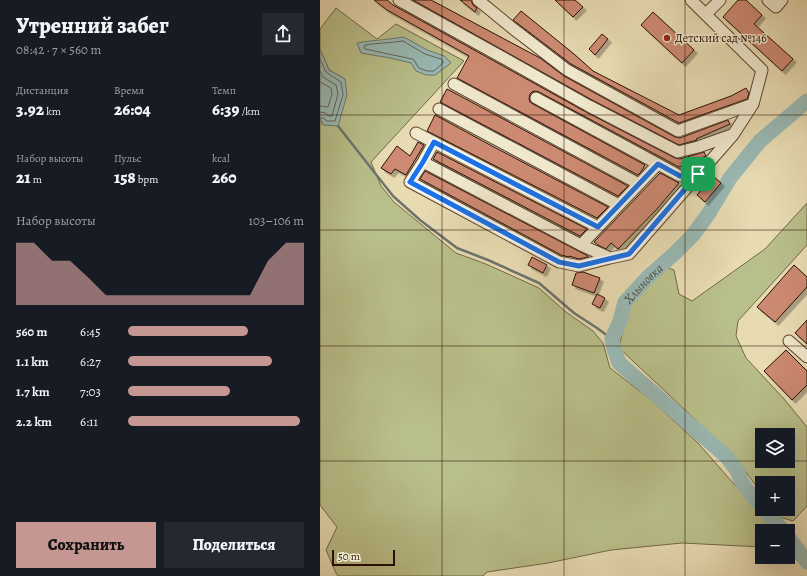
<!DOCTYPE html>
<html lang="ru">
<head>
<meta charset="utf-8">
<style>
  body { margin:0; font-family:Alegreya,serif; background:#242831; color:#f1f3f6; height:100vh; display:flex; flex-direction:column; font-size:15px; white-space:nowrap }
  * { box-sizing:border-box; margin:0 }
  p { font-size:13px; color:#9ea1a6 }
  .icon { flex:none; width:22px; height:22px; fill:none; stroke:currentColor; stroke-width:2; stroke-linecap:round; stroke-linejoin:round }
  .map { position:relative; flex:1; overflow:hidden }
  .drawer { display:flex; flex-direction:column; background:#171b24; width:320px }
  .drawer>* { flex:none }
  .fabs { position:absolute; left:435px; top:428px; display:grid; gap:8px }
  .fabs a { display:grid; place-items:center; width:40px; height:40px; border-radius:0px; background:#171b24; box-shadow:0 4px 16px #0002; font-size:20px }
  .scale { position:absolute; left:12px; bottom:10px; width:63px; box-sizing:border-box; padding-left:4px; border:2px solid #2a1005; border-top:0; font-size:11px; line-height:14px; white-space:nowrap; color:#2a1005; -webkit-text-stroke:3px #f0e8cd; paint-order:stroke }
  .pin { position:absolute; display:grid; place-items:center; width:34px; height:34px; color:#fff; margin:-17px; border-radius:8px; box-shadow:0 2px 6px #0006 }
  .round { display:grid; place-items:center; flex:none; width:42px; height:42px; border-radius:0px; background:#242831 }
  .head { display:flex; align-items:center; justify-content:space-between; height:68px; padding:0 16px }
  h1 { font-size:22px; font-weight:800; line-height:30px }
  .metrics { display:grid; grid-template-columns:repeat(3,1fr); gap:6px; height:68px; padding:4px 16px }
  .metrics div { display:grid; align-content:center }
  .metrics b { font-size:17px; font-weight:800 }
  .metrics small { font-size:11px; font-weight:400 }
  .metrics p { font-size:11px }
  .chart { height:112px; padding:8px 16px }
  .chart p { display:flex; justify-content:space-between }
  .chart svg { width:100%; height:72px; margin-top:4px; fill:#c59692; opacity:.7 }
  .action { display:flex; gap:8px; margin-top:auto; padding:8px 16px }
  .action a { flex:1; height:46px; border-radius:0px; background:#c59692; color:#111; font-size:16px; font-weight:800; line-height:46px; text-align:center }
  .action a+a { background:#242831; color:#f1f3f6 }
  ul { padding:0 16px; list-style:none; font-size:13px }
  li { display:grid; grid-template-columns:64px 48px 1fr; align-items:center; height:30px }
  li i { height:10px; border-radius:5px; background:#c59692 }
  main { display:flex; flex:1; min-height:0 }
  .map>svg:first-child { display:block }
  .green { fill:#b9bf8a; stroke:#726848; fill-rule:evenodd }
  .water { fill:#99b9b4; stroke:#6d756e }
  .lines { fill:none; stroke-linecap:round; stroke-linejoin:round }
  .shore { stroke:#62645c; stroke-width:1 }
  .stream { stroke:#6d756e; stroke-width:2.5 }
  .river { stroke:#99b9b4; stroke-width:15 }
  .building { fill:#cd8a72; stroke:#2a1005; filter:url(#shadow) }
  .minor-casing { stroke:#5a4330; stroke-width:13 }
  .minor { stroke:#f0e8cd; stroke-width:11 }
  .route-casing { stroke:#fff; stroke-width:8 }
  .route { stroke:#1a73e8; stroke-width:5 }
  .grid { fill:none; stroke:#2a1005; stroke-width:1; stroke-opacity:0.55 }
  .poi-dot { fill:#8f2418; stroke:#f0e8cd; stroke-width:1.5 }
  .labels { text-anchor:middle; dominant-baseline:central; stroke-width:3; stroke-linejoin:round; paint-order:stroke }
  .poi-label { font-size:12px; fill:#2a1005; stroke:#f0e8cd; text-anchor:start }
  .water-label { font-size:13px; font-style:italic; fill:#514b42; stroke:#f0e8cd }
</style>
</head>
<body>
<main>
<section class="drawer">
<div class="head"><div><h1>Утренний забег</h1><p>08:42 · 7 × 560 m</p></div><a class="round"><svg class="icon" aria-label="share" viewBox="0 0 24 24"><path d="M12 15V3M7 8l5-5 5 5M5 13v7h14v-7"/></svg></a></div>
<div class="metrics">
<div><p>Дистанция</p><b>3.92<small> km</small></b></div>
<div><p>Время</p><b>26:04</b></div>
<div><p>Темп</p><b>6:39<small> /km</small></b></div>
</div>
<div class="metrics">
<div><p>Набор высоты</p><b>21<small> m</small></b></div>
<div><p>Пульс</p><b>158<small> bpm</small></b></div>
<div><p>kcal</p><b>260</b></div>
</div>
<div class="chart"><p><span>Набор высоты</span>103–106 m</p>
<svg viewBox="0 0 160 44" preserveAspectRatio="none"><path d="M0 44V6L10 6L20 17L30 17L40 27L50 38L60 38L70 38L80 38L90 38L100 38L110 38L120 38L130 38L140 17L150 6L160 6V44z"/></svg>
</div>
<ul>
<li><b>560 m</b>6:45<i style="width:68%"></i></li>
<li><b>1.1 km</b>6:27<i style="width:82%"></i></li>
<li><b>1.7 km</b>7:03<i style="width:58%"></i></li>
<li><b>2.2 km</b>6:11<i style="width:98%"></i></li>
</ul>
<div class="action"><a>Сохранить</a><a>Поделиться</a></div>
</section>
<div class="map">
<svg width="487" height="576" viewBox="0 0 487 576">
  <defs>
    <filter id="shadow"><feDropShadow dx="3.5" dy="3.5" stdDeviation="0" flood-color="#0004"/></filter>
  </defs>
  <rect width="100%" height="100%" fill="#e8dbb2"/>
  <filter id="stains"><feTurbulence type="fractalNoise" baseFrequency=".005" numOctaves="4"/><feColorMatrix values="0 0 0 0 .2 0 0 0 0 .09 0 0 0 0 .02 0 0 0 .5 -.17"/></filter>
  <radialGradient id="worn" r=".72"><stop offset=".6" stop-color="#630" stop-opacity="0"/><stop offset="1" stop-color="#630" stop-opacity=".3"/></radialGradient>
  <path class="green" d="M16,8L57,39L76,24L144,61L51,162L61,186L74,202L108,230L136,253L166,264L219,288L246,312L273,331L283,343L290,368L330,399L378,443L455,531H442V547L362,543L291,550L228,563L167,572L163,576H18L16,573L6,550L17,527L0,505V118L3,125L25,79L9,70L0,49V29Z
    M487,203V245L418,321L416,336L426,358L465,400L487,427V506L473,521L459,517L453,509H468V483H442V494L413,455L299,348L305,319L310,301L346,267L354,270L359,294L372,301L445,249ZM442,435H468V461H442Z"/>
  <path class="water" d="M84,37L107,50L124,56L131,63L115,75H106L96,71L91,63L70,58L41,53L37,43C52,40 68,40 84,37Z
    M0,49L9,70L25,79L27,95L18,126L3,125L0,118Z"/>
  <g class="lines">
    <path class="shore" d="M83,41L105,54L121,59L123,61V63L114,71H107L99,68L94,60L92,59L45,49L44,48L45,45C57,43 70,43 83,41Z
      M0,59L6,72L21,82L23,95L15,121H7L3,118H0
      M0,71L3,77L16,85L18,94L12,116H9L5,113L0,112
      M0,82L11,88L12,94L8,107L0,106"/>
    <path class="stream" d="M18,126L73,196L100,220L137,248L168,260L219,283L254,313L277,328L292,339"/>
    <g class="river">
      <path id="s1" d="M442,507L428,491L421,481L417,470L406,456L299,363L294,349L292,339L300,321L305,302L328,277L354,254L373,235L389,213L410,178L440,141L487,101"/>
      <path d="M444,509L463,531"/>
      <path d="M468,537L487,562"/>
    </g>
  </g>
  <path class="building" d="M54,0H67L73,5L266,112L355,158L360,159L384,152L386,156L359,167L219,92L215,91L212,92L210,94L209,99L210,102L213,104L325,165L321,172L318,175L137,78L149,56L67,10Z
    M93,0H111L220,58L244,76L355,137L360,138L408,120L410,124L376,139L377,140L359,145L272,100Z
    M140,0H151L153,5L157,8L155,12Z
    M235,0H255L263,7L253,17Z
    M418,0H426L442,15L434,24L473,59L462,71L403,17Z
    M201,11L254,54L273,71L359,115L411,96L426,88L429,93L427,99L359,123L251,64L193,20Z
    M333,12L374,50L362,63L321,25Z
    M282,34L288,39L275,55L269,49Z
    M127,89L187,121L308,186L298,196L120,102Z
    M115,115L172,146L288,207L277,218L107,131Z
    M98,142L104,145L86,175L75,169L71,174L61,168L77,146L90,156Z
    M117,152L267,229L260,236L113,159Z
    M105,171L268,256V257L259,259L249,256V257L241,255L100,179Z
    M340,173L359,183L337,209L298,249L291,243L286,249L278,245L274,242Z
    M393,176L401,183L385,202L377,195Z
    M212,257L227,265L223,273L208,265Z
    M474,265L487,277V287L455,322L437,307Z
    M263,272L280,278L274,293L252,285L256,273Z
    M277,294L285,298L280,308L272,304Z
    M487,320V344L475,333Z
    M466,350L487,371V385L472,400L444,371Z"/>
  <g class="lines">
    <g class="minor-casing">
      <path id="minor" d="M79,0L84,3L189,61L269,106L358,152L378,147L412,135
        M158,0L191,27L247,70L358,131L433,104
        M448,0L456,7L462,0
        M386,14L400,0
        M134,84L319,184
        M216,98L360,176L378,174
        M119,109L299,205
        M96,133L278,227
        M114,142L103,162L261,245L290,258L309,254L413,135L433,104L442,70L371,0
        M103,162L90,182L239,262L259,266L290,258
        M261,245L338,164
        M469,341L487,357"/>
    </g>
    <use href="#minor" class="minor"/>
  </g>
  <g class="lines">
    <g class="route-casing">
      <path id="route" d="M114,142L278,227L338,164L360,176L378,174L309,254L259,266L239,262L90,182L103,162Z"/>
    </g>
    <use href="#route" class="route"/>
  </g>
  <path class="grid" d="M122,0V576M244,0V576M365,0V576M0,115H487M0,230H487M0,346H487M0,461H442M468,461H487"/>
  <circle class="poi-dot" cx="347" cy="38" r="4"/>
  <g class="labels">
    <g class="poi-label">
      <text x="355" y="38">Детский сад №146</text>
    </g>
    <g class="water-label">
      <text stroke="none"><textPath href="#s1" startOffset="295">Хлыновка</textPath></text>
    </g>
  </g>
  <rect width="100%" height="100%" filter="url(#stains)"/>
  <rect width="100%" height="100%" fill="url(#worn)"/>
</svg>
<div class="fabs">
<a><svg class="icon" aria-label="layers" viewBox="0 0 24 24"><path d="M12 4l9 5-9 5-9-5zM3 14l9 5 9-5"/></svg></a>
<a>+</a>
<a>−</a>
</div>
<div class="scale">50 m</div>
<div class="pin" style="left:378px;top:174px;background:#1e9e55"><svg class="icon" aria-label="arrive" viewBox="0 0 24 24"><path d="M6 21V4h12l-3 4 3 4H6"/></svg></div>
</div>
</main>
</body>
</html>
